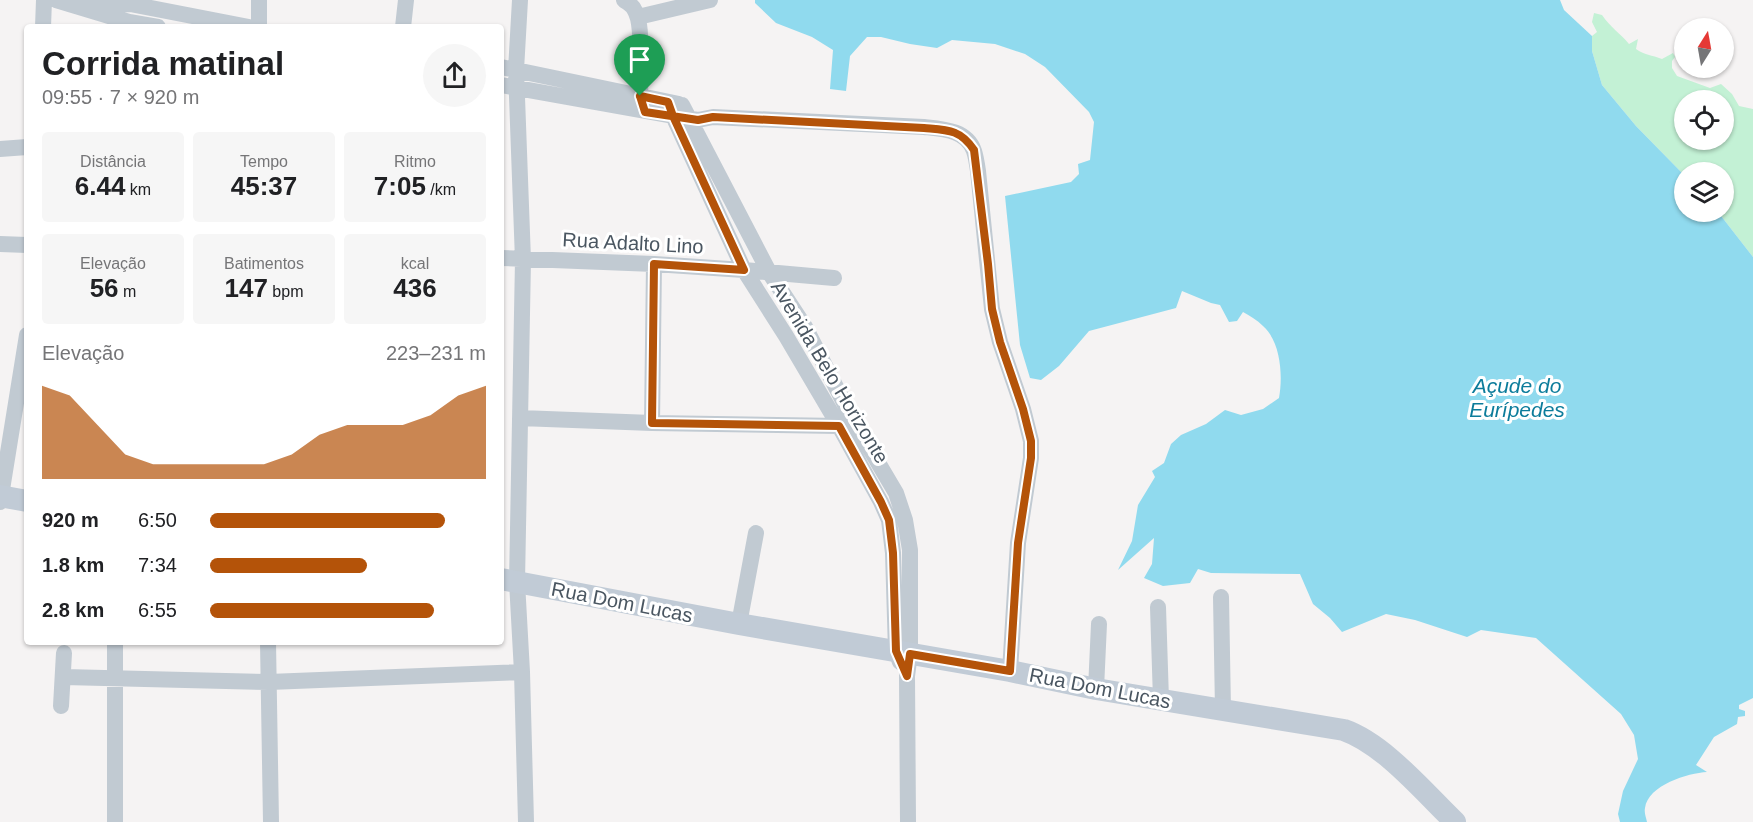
<!DOCTYPE html>
<html lang="pt">
<head>
<meta charset="utf-8">
<style>
  body { margin:0; font-family:Helvetica,sans-serif; background:#f6f6f6; color:#202124; height:100vh; display:flex; flex-direction:column; font-size:22px; white-space:nowrap }
  * { box-sizing:border-box; margin:0 }
  p { font-size:20px; color:#757577 }
  .icon { flex:none; width:33px; height:33px; fill:none; stroke:currentColor; stroke-width:2; stroke-linecap:round; stroke-linejoin:round }
  .map { position:relative; flex:1; overflow:hidden }
  .details { position:absolute; left:24px; top:24px; width:480px; height:621px; display:flex; flex-direction:column; background:#fff; border-radius:6px; box-shadow:0 2px 4px #0004 }
  .details>* { flex:none }
  .needle { width:39px; rotate:11deg }
  .fabs { position:absolute; left:1674px; top:18px; display:grid; gap:12px }
  .fabs a { display:grid; place-items:center; width:60px; height:60px; border-radius:50%; background:#fff; box-shadow:0 2px 4px #0004; font-size:30px }
  .pin { position:absolute; display:grid; place-items:center; width:51px; height:51px; color:#fff; margin:-62px -26px; border-radius:50% 50% 50% 0; rotate:-45deg; box-shadow:0 0 6px #0007 }
  .pin .icon { rotate:45deg }
  .round { display:grid; place-items:center; flex:none; width:63px; height:63px; border-radius:32px; background:#f6f6f6 }
  .overview { display:flex; align-items:center; justify-content:space-between; height:102px; padding:0 18px }
  h1 { font-size:33px; font-weight:800; line-height:45px }
  .stats { display:grid; grid-template-columns:repeat(3,1fr); gap:9px; height:102px; padding:6px 18px }
  .stats div { display:grid; align-content:center; border-radius:6px; background:#f6f6f6; text-align:center }
  .stats b { font-size:26px; font-weight:800 }
  .stats small { font-size:16px; font-weight:400 }
  .stats p { font-size:16px }
  .chart { height:168px; padding:12px 18px }
  .chart p { display:flex; justify-content:space-between }
  .chart svg { width:100%; height:108px; margin-top:6px; fill:#b45309; opacity:.7 }
  ul { padding:0 18px; list-style:none; font-size:20px }
  li { display:grid; grid-template-columns:96px 72px 1fr; align-items:center; height:45px }
  li i { height:15px; border-radius:8px; background:#b45309 }
  .map>svg:first-child { display:block }
  .green { fill:#c3f1d5; fill-rule:evenodd }
  .water { fill:#90daee }
  .lines { fill:none; stroke-linecap:round; stroke-linejoin:round }
  .street { stroke:#c1cad2; stroke-width:16 }
  .secondary { stroke:#c1cbd6; stroke-width:22 }
  .route-casing { stroke:#fff; stroke-width:12 }
  .route { stroke:#b45309; stroke-width:8 }
  .labels { text-anchor:middle; dominant-baseline:central; stroke-width:6; stroke-linejoin:round; paint-order:stroke }
  .street-label { font-size:20px; fill:#4a5661; stroke:#fff }
  .water-label { font-size:21px; font-style:italic; fill:#0c7c9b; stroke:#fff }
</style>
</head>
<body>
<div class="map">
<svg width="1753" height="822" viewBox="0 0 1753 822">
  <rect width="100%" height="100%" fill="#f5f3f3"/>
  <path class="green" d="M1594,13L1602,15C1610,27 1620,33 1629,44L1638,39L1636,49C1644,55 1652,55 1662,59L1673,53L1675,57L1672,61V68L1677,76L1710,88L1721,84L1732,94L1739,106L1753,109V257L1718,212H1724V172H1684V175L1636,126L1602,85L1592,51V36L1597,32L1592,22ZM1684,100H1724V140H1684Z"/>
  <path class="water" d="M755,0H1560L1564,10L1592,36V51L1602,85L1636,126L1684,175V212H1718L1753,257V698L1739,705V709L1745,711V716L1738,717L1737,724L1714,737L1696,765L1707,772C1688,773 1648,785 1645,808C1644,813 1646,817 1647,822H1620L1618,814L1623,791L1638,759L1634,735L1621,714L1536,638L1481,630L1467,637L1415,620L1386,614L1342,632L1330,618L1313,604L1300,574L1211,573L1198,569L1190,583L1163,586L1144,578L1152,564L1154,538L1118,570L1132,541L1138,505L1155,477L1152,471L1164,463L1171,444L1181,435L1206,424L1225,410L1241,415L1263,409L1279,398C1283,376 1281,342 1263,326C1257,320 1250,316 1243,312L1237,321L1229,322L1220,305L1211,303L1182,291L1176,308L1089,331L1059,366L1041,380L1030,378L1020,345L1005,196L1071,182L1079,174L1078,164L1090,160L1094,122L1089,112L1045,67L1025,54L995,44L952,40L937,48L910,44L881,37H867L850,56L846,91L830,89L833,50L812,37L776,23L755,3Z"/>
  <g class="lines">
    <path class="street" d="M56,0L129,22L158,27
      M259,0V27
      M520,0L516,70L523,260L517,582L522,672L526,822
      M624,0C628,3 632,5 634,9C647,29 634,79 643,105
      M79,6L130,4L249,27
      M638,17L710,0
      M43,27L44,0
      M403,27L406,0
      M501,67L679,104
      M501,85L673,116L698,120L713,117L924,127C943,129 967,130 974,151C976,157 977,164 978,171L992,309L1000,342L1023,409L1031,441V458L1018,543L1010,671
      M668,102L673,116L744,270L786,336L839,426L881,502L889,520L893,553L896,651L900,662
      M682,105L769,272L805,327L854,422L896,493L905,520L910,550V654L907,676L908,822
      M0,149L27,147
      M0,244L27,245
      M501,258L654,264L744,270L834,278
      M520,418L652,423L839,426L846,424
      M652,423L654,264
      M0,502L27,335
      M1221,597L1223,710
      M1158,607L1161,700
      M739,624L756,533
      M115,642V822
      M268,642L271,822
      M64,677L269,682L522,672
      M1096,689L1099,624
      M61,706L64,653"/>
    <path class="secondary" d="M0,496L27,501
      M501,579L739,624L1010,671L1096,689L1344,730C1384,744 1424,792 1455,822"/>
  </g>
  <g class="lines">
    <g class="route-casing">
      <path id="route" d="M640,96L668,102L673,116L744,270L654,264L652,423L839,426L881,502L889,520L893,553L896,651L907,676L910,654L1010,671L1018,543L1031,458V441L1023,409L1000,342L992,309L988,264L974,150C960,129 947,130 924,128L713,117L698,120L645,112L640,96"/>
    </g>
    <use href="#route" class="route"/>
  </g>
  <g class="labels">
    <g class="street-label">
      <text transform="translate(633 243) rotate(3)">Rua Adalto Lino</text>
      <text transform="translate(830 372) rotate(59)">Avenida Belo Horizonte</text>
      <text transform="translate(622 602) rotate(11)">Rua Dom Lucas</text>
      <text transform="translate(1100 688) rotate(11)">Rua Dom Lucas</text>
    </g>
    <g class="water-label">
      <text x="1517" y="385">Açude do<tspan x="1517" dy="24">Eurípedes</tspan></text>
    </g>
  </g>
</svg>
<div class="fabs">
<a><svg class="needle" viewBox="-14 -14 28 28"><path d="M0-13l5 13h-10z" fill="#e53935"/><path d="M0 13l5-13h-10z" fill="#757577"/></svg></a>
<a><svg class="icon" aria-label="locate" viewBox="0 0 24 24"><circle cx="12" cy="12" r="6"/><path d="M12 2v4M12 18v4M2 12h4M18 12h4"/></svg></a>
<a><svg class="icon" aria-label="layers" viewBox="0 0 24 24"><path d="M12 4l9 5-9 5-9-5zM3 14l9 5 9-5"/></svg></a>
</div>
<div class="pin" style="left:640px;top:96px;background:#1e9e55"><svg class="icon" aria-label="arrive" viewBox="0 0 24 24"><path d="M6 21V4h12l-3 4 3 4H6"/></svg></div>
<section class="details">
<div class="overview"><div><h1>Corrida matinal</h1><p>09:55 · 7 × 920 m</p></div><a class="round"><svg class="icon" aria-label="share" viewBox="0 0 24 24"><path d="M12 15V3M7 8l5-5 5 5M5 13v7h14v-7"/></svg></a></div>
<div class="stats">
<div><p>Distância</p><b>6.44<small> km</small></b></div>
<div><p>Tempo</p><b>45:37</b></div>
<div><p>Ritmo</p><b>7:05<small> /km</small></b></div>
</div>
<div class="stats">
<div><p>Elevação</p><b>56<small> m</small></b></div>
<div><p>Batimentos</p><b>147<small> bpm</small></b></div>
<div><p>kcal</p><b>436</b></div>
</div>
<div class="chart"><p><span>Elevação</span>223–231 m</p>
<svg viewBox="0 0 160 44" preserveAspectRatio="none"><path d="M0 44V6L10 10L20 22L30 34L40 38L50 38L60 38L70 38L80 38L90 34L100 26L110 22L120 22L130 22L140 18L150 10L160 6V44z"/></svg>
</div>
<ul>
<li><b>920 m</b>6:50<i style="width:85%"></i></li>
<li><b>1.8 km</b>7:34<i style="width:57%"></i></li>
<li><b>2.8 km</b>6:55<i style="width:81%"></i></li>
</ul>
</section>
</div>
</body>
</html>
